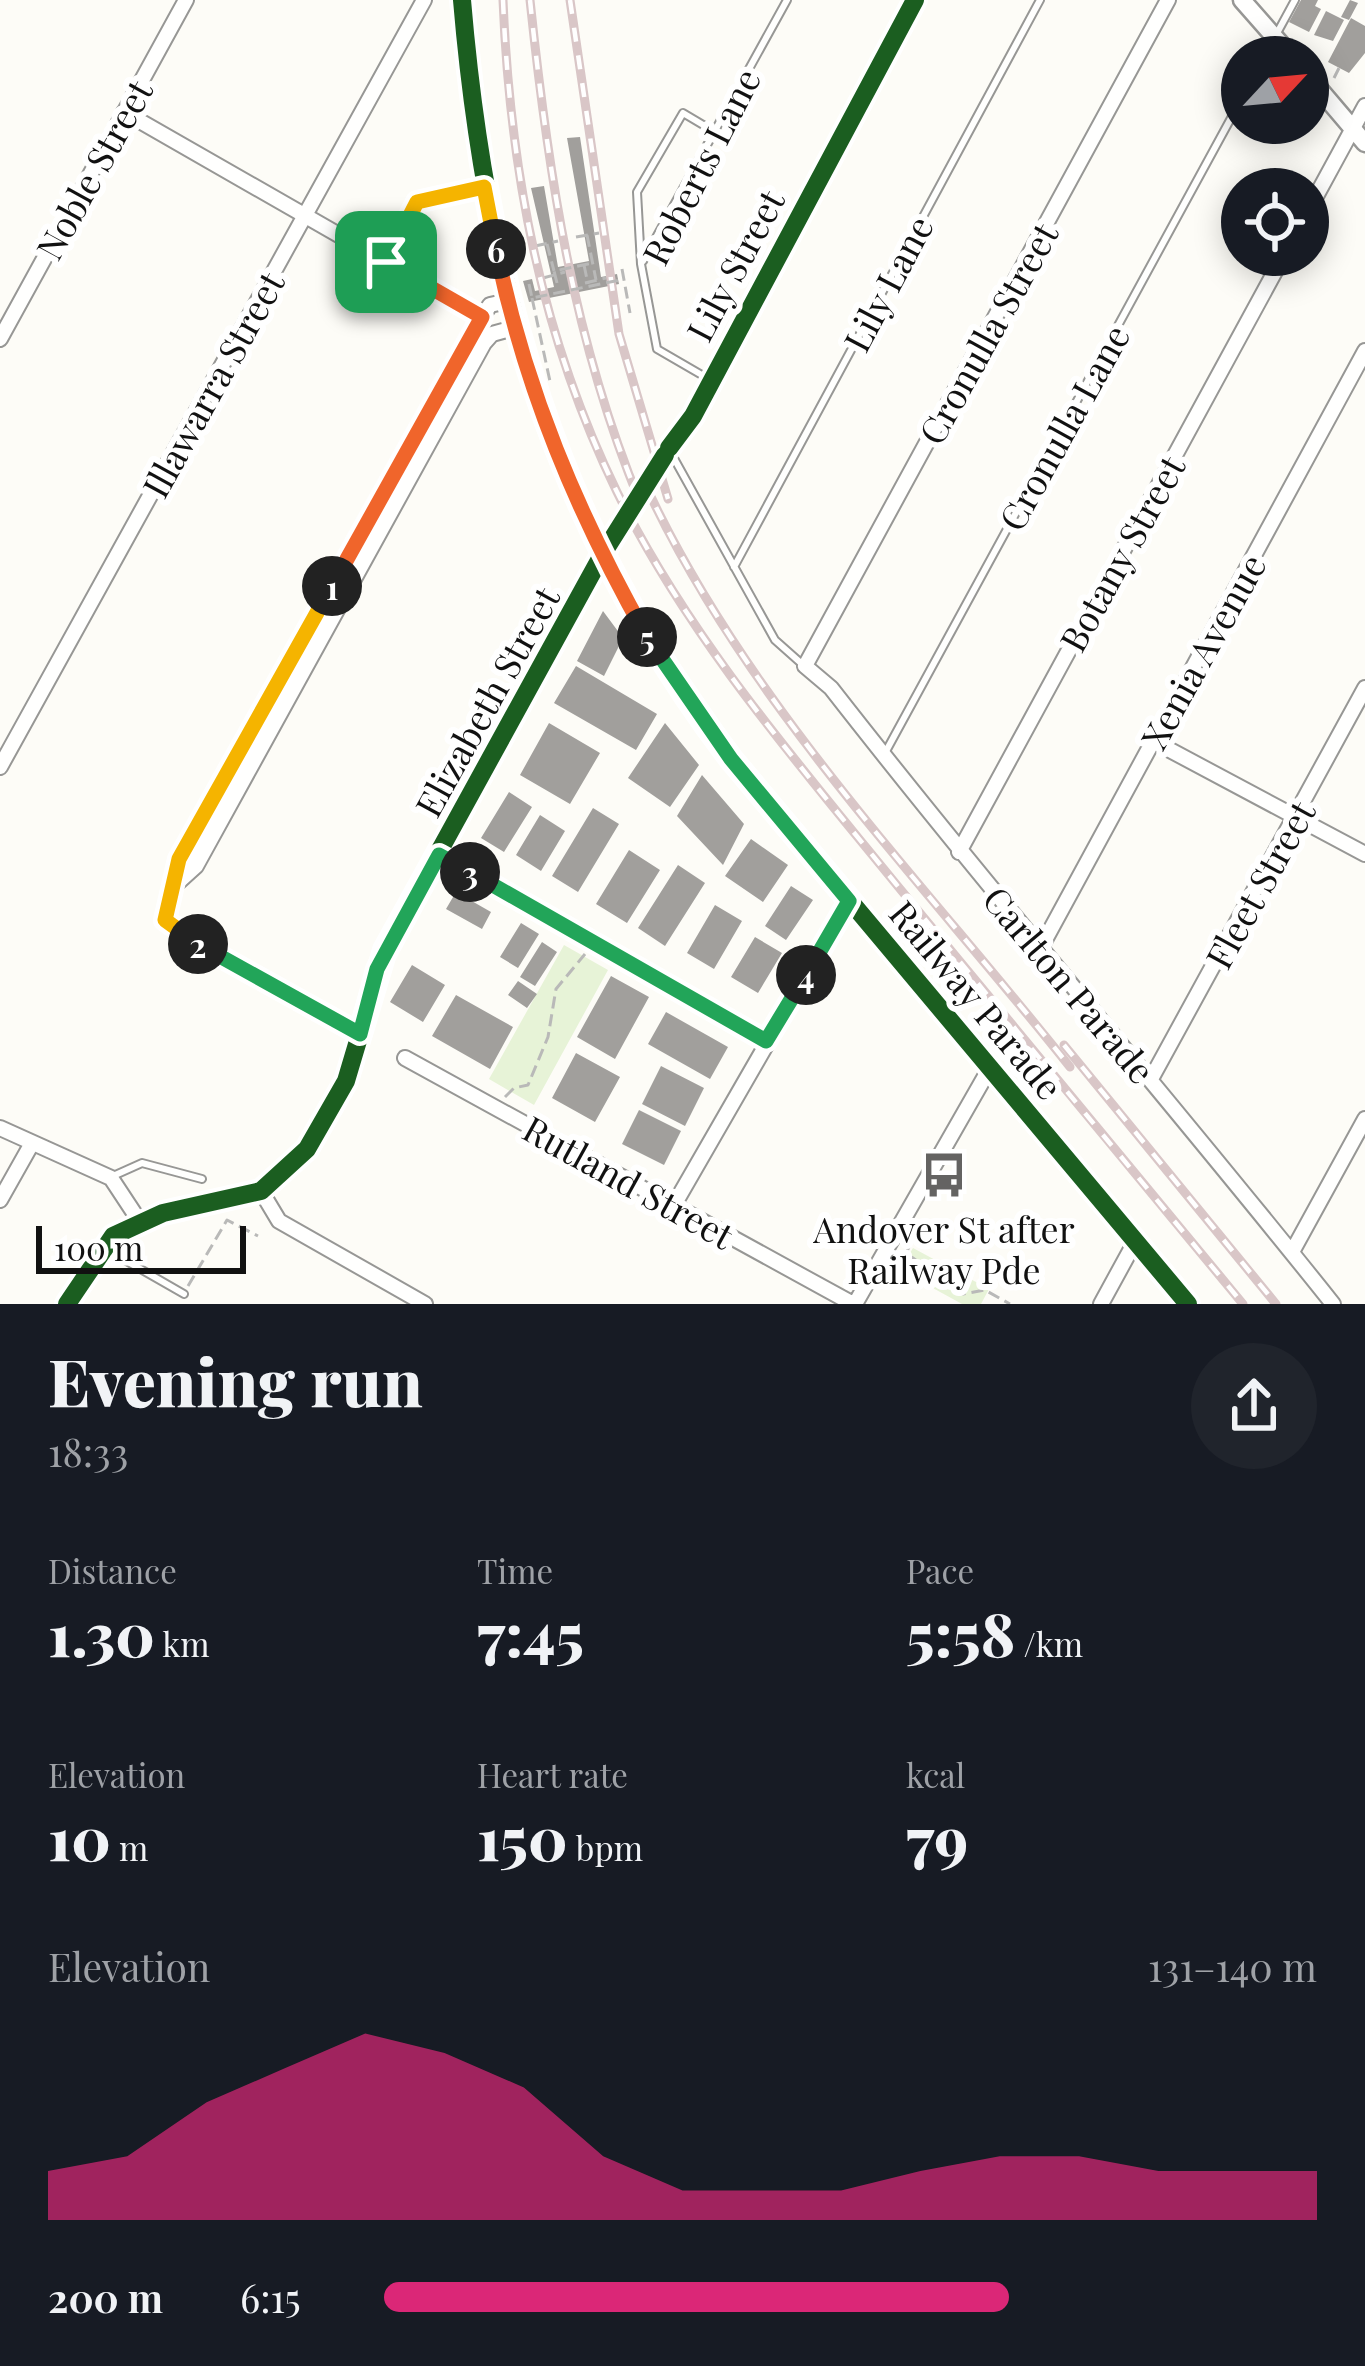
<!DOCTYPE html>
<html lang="en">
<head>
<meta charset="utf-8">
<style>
  body { margin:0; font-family:"Playfair Display",serif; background:#20242c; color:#f1f3f6; height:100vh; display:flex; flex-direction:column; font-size:45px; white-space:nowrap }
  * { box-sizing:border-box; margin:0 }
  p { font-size:39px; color:#9ea1a6 }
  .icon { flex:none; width:66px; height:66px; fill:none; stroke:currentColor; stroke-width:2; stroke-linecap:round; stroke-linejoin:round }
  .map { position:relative; height:1304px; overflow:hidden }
  .panel { display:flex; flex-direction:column; background:#171b24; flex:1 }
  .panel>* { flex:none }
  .needle { width:78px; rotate:64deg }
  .tools { position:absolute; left:1221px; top:36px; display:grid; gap:24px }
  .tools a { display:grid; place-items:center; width:108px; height:108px; border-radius:50%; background:#171b24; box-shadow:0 6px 30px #0003; font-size:60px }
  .scale { position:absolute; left:36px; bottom:30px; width:210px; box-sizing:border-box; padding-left:12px; border:6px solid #111; border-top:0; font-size:33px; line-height:42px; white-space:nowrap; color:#111; -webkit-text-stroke:9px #fff; paint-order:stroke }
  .pin { position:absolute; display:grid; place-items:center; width:102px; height:102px; color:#fff; margin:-51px; border-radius:24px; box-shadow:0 6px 18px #0006 }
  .km { position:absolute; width:60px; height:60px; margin:-30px; border-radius:50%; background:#222; color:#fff; font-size:33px; line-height:60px; text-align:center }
  .round { display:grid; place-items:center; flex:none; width:126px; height:126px; border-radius:63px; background:#20242c }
  .headline { display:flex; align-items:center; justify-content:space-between; height:204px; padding:0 48px }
  h1 { font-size:66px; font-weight:800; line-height:90px }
  .stats { display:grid; grid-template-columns:repeat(3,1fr); gap:18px; height:204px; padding:12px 48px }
  .stats div { display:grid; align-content:center }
  .stats b { font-size:60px; font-weight:800 }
  .stats small { font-size:33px; font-weight:400 }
  .stats p { font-size:33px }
  .chart { height:336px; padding:24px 48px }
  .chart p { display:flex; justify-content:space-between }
  .chart svg { width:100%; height:216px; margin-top:12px; fill:#db2777; opacity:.7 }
  ul { padding:0 48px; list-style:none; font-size:39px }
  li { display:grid; grid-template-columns:192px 144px 1fr; align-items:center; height:90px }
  li i { height:30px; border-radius:15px; background:#db2777 }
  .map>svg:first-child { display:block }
  .green { fill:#e7f3d7 }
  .building { fill:#a19f9c }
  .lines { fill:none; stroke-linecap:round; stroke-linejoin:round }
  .service-casing { stroke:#979795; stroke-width:10 }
  .minor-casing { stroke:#979795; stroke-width:18 }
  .tertiary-casing { stroke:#979795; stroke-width:21 }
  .secondary-casing { stroke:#8e8d8b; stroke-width:22 }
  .path { stroke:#b9b9b8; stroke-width:3; stroke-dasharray:12 6; stroke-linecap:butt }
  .service { stroke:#fffffe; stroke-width:6 }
  .minor { stroke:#fffffe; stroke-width:14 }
  .tertiary { stroke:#fffffe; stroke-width:16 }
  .secondary { stroke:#f6f4eb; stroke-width:18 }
  .rail-casing { stroke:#d9c6c7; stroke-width:9 }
  .rail { stroke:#fff; stroke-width:4.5; stroke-dasharray:14; stroke-linecap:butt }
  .secondary-bridge-casing { stroke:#8e8d8b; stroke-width:22; stroke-linecap:butt }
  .path-bridge { stroke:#b9b9b8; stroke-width:3; stroke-dasharray:12 6; stroke-linecap:butt }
  .secondary-bridge { stroke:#f6f4eb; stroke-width:18 }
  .cycleway-casing { stroke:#fff; stroke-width:26 }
  .cycleway { stroke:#1b5e20; stroke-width:18 }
  .split-1-casing { stroke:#fff; stroke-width:24 }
  .split-2-casing { stroke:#fff; stroke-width:24 }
  .split-3-casing { stroke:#fff; stroke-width:24 }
  .split-4-casing { stroke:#fff; stroke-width:24 }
  .split-5-casing { stroke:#fff; stroke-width:24 }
  .split-6-casing { stroke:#fff; stroke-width:24 }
  .split-7-casing { stroke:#fff; stroke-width:24 }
  .split-1 { stroke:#f0652b; stroke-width:15 }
  .split-2 { stroke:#f5b400; stroke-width:15 }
  .split-3 { stroke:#22a559; stroke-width:15 }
  .split-4 { stroke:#22a559; stroke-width:15 }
  .split-5 { stroke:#22a559; stroke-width:15 }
  .split-6 { stroke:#f0652b; stroke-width:15 }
  .split-7 { stroke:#f5b400; stroke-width:15 }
  .labels { text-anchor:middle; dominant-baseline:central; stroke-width:12; stroke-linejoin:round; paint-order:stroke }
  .street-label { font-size:36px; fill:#111; stroke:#fff }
  .poi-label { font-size:36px; fill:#111; stroke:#fff }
</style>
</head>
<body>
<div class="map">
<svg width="1365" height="1304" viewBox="0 0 1365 1304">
  <rect width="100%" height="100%" fill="#fdfcf7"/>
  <path class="green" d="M564,945L608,970L534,1105L489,1079Z
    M913,1248L989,1289L981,1304H962L900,1270Z"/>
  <path class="building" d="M1301,0H1318L1315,6L1321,9L1309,32L1289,22Z
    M1350,0L1358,3L1349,20L1341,17Z
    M1326,11L1344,20L1333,41L1314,35Z
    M1351,18L1365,26V53L1349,73L1328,62Z
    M580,137L601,277L617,274L619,284L529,302L523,281L532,279L535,291L554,287L531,188L544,186L558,267L589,261L567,138Z
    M603,611L623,638L604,676L577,661Z
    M576,666L657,714L636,750L554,703Z
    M549,723L600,753L570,804L520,775Z
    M665,723L699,765L670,807L628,778Z
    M702,775L744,824L723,865L677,816Z
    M509,792L532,807L504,852L481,838Z
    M593,808L619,824L578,892L552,876Z
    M540,815L565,831L541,871L516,855Z
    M751,839L788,865L763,902L725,876Z
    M629,850L660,870L627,923L596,904Z
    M678,865L705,883L665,946L638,928Z
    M791,886L813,900L786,940L765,926Z
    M456,892L491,912L482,929L446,909Z
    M715,905L742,921L714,969L687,953Z
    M521,923L539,934L518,968L500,957Z
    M755,937L782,953L758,993L731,977Z
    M542,942L557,952L535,986L520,977Z
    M412,965L445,985L423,1022L390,1002Z
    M611,976L649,997L615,1059L577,1037Z
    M518,981L537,994L527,1008L508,995Z
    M456,995L513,1027L490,1069L432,1036Z
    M666,1012L728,1047L710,1079L648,1044Z
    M576,1053L620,1077L595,1122L552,1098Z
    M661,1066L704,1088L685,1126L642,1104Z
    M639,1110L681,1131L664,1165L622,1144Z"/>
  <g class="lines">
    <g class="service-casing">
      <path id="service" d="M1264,57L1295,0
        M387,261L417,202L480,188
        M643,261L787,0
        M707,378L657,349L641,264L637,192L683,113L715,132
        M671,453L775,640L802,664
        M734,567L1040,0
        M885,753L1242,98
        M113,1176L142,1163L202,1179
        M109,1251L184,1294"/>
    </g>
    <g class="minor-casing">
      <path id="minor" d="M1168,0L805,666L831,688C994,897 1168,1097 1333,1304
        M124,112L482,317L490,305L508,301
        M1308,211L1365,106
        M0,339L186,0
        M1153,741L1365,854
        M0,767L424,0
        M959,852L1284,255
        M438,855L766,1041
        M175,885L196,866L484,343L492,334L514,328
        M1039,951L1365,351
        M360,1034L174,930L165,910L179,859L482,317
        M405,1058L853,1304
        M1151,1079L1365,688
        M0,1128L111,1178L140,1222
        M261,1191L279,1221L425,1304
        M0,1200L31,1145
        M674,1205L849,901
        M1292,1252L1365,1119
        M855,1304L991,1066
        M1101,1304L1136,1240"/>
    </g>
    <g class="tertiary-casing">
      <path id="tertiary" d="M1242,0L1292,57
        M1308,76L1365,143"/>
    </g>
    <g class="secondary-casing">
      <path id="secondary" d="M462,0C486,286 555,528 731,759L1188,1304
        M665,455L693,416L915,0
        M67,1304L113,1236L163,1213L261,1191L307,1149L346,1081L385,950L621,522"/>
    </g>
    <path class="path" d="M1334,78L1339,68
      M587,235L596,280
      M576,237L599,233
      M547,244L554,271
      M535,246L558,241
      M622,269L630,313
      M543,278L565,272
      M585,283L606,278
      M532,298L551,386
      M505,1097L514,1088L528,1085L548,1037L556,989L585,954
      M911,1243L906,1253L963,1294L985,1290L1010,1304
      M188,1286L227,1220L258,1236"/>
    <use href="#service" class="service"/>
    <use href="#minor" class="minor"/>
    <use href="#tertiary" class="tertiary"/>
    <use href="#secondary" class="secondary"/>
    <g class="rail-casing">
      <path id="rail" d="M503,0C510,172 541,336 617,492C688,636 795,760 896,884C1011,1024 1127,1164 1243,1304
        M530,0C548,173 573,340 640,502
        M570,0L619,334L668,499
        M644,482C745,702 921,879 1070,1067
        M1064,1045L1276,1304"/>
    </g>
    <use href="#rail" class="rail"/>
    <g class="secondary-bridge-casing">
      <path id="secondary-bridge" d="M621,522L665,455"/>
    </g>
    <path class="path-bridge" d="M584,265L588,284
      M557,283L554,271L593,263
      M529,284L532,298L620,280"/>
    <use href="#secondary-bridge" class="secondary-bridge"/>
    <g class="cycleway-casing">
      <path id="cycleway" d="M462,0C486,286 555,528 731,759L1188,1304
        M669,448L693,416L915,0
        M67,1304L113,1236L163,1213L261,1191L307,1149L346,1081L385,950L602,555L665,455"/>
    </g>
    <use href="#cycleway" class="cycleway"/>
  </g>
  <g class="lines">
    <g class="split-1-casing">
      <path id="split-1" d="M332,586L482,317L386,262"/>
    </g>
    <g class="split-2-casing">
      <path id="split-2" d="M198,944L165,920L179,859L332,586"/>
    </g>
    <g class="split-3-casing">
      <path id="split-3" d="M198,944L360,1034L377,969L439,855L470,872"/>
    </g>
    <g class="split-4-casing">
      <path id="split-4" d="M470,872L766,1041L806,975"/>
    </g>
    <g class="split-5-casing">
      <path id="split-5" d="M647,637L731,759L849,901L806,975"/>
    </g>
    <g class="split-6-casing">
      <path id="split-6" d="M496,249C525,389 577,513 647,637"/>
    </g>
    <g class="split-7-casing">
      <path id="split-7" d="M386,262L417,202L484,187L496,249"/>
    </g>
    <use href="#split-1" class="split-1"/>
    <use href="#split-2" class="split-2"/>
    <use href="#split-3" class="split-3"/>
    <use href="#split-4" class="split-4"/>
    <use href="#split-5" class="split-5"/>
    <use href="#split-6" class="split-6"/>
    <use href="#split-7" class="split-7"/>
  </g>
  <defs>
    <g id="bus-bare" transform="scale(3.6)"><path d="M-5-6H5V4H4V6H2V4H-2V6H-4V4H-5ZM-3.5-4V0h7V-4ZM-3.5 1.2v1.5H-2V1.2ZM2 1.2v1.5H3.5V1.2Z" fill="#646362" stroke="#fff" stroke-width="2.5" paint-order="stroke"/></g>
  </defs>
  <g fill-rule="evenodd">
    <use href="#bus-bare" x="944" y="1175"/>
  </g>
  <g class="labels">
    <g class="street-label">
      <text transform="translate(700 166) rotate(-63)">Roberts Lane</text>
      <text transform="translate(93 169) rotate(-61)">Noble Street</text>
      <text transform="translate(734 265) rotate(-62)">Lily Street</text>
      <text transform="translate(887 283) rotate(-62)">Lily Lane</text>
      <text transform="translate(987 333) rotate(-61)">Cronulla Street</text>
      <text transform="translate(212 384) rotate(-61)">Illawarra Street</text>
      <text transform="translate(1063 427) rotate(-61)">Cronulla Lane</text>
      <text transform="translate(1121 553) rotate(-61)">Botany Street</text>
      <text transform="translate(1202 651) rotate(-61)">Xenia Avenue</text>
      <text transform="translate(486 701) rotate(-61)">Elizabeth Street</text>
      <text transform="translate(1259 884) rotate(-61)">Fleet Street</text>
      <text transform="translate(1070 984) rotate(50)">Carlton Parade</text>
      <text transform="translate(977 999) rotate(50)">Railway Parade</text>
      <text transform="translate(629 1181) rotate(29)">Rutland Street</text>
    </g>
    <g class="poi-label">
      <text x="944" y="1228">Andover St after<tspan x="944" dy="41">Railway Pde</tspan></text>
    </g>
  </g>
</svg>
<div class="tools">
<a><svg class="needle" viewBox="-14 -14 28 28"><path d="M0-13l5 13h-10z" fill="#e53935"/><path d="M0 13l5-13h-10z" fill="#9ea1a6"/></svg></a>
<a><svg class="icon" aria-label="locate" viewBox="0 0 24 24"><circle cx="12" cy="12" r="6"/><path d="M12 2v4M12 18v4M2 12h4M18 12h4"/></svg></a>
</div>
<div class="scale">100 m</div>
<div class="pin" style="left:386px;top:262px;background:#1e9e55"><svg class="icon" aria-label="arrive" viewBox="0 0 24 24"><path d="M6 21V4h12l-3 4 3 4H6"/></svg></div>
<b class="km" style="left:332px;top:586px">1</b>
<b class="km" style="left:198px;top:944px">2</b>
<b class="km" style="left:470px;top:872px">3</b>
<b class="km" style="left:806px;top:975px">4</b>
<b class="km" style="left:647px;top:637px">5</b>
<b class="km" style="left:496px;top:249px">6</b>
</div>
<section class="panel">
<div class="headline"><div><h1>Evening run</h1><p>18:33</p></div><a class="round"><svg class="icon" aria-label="share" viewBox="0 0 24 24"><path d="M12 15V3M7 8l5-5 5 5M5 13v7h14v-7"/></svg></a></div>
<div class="stats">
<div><p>Distance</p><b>1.30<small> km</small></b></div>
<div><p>Time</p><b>7:45</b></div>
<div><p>Pace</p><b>5:58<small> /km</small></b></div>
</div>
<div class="stats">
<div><p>Elevation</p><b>10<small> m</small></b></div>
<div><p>Heart rate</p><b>150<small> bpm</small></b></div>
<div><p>kcal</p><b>79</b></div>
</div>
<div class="chart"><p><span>Elevation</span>131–140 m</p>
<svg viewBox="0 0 160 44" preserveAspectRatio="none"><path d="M0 44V34L10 31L20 20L30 13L40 6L50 10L60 17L70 31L80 38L90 38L100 38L110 34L120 31L130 31L140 34L150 34L160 34V44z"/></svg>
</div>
<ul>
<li><b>200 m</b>6:15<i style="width:67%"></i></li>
</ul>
</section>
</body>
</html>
